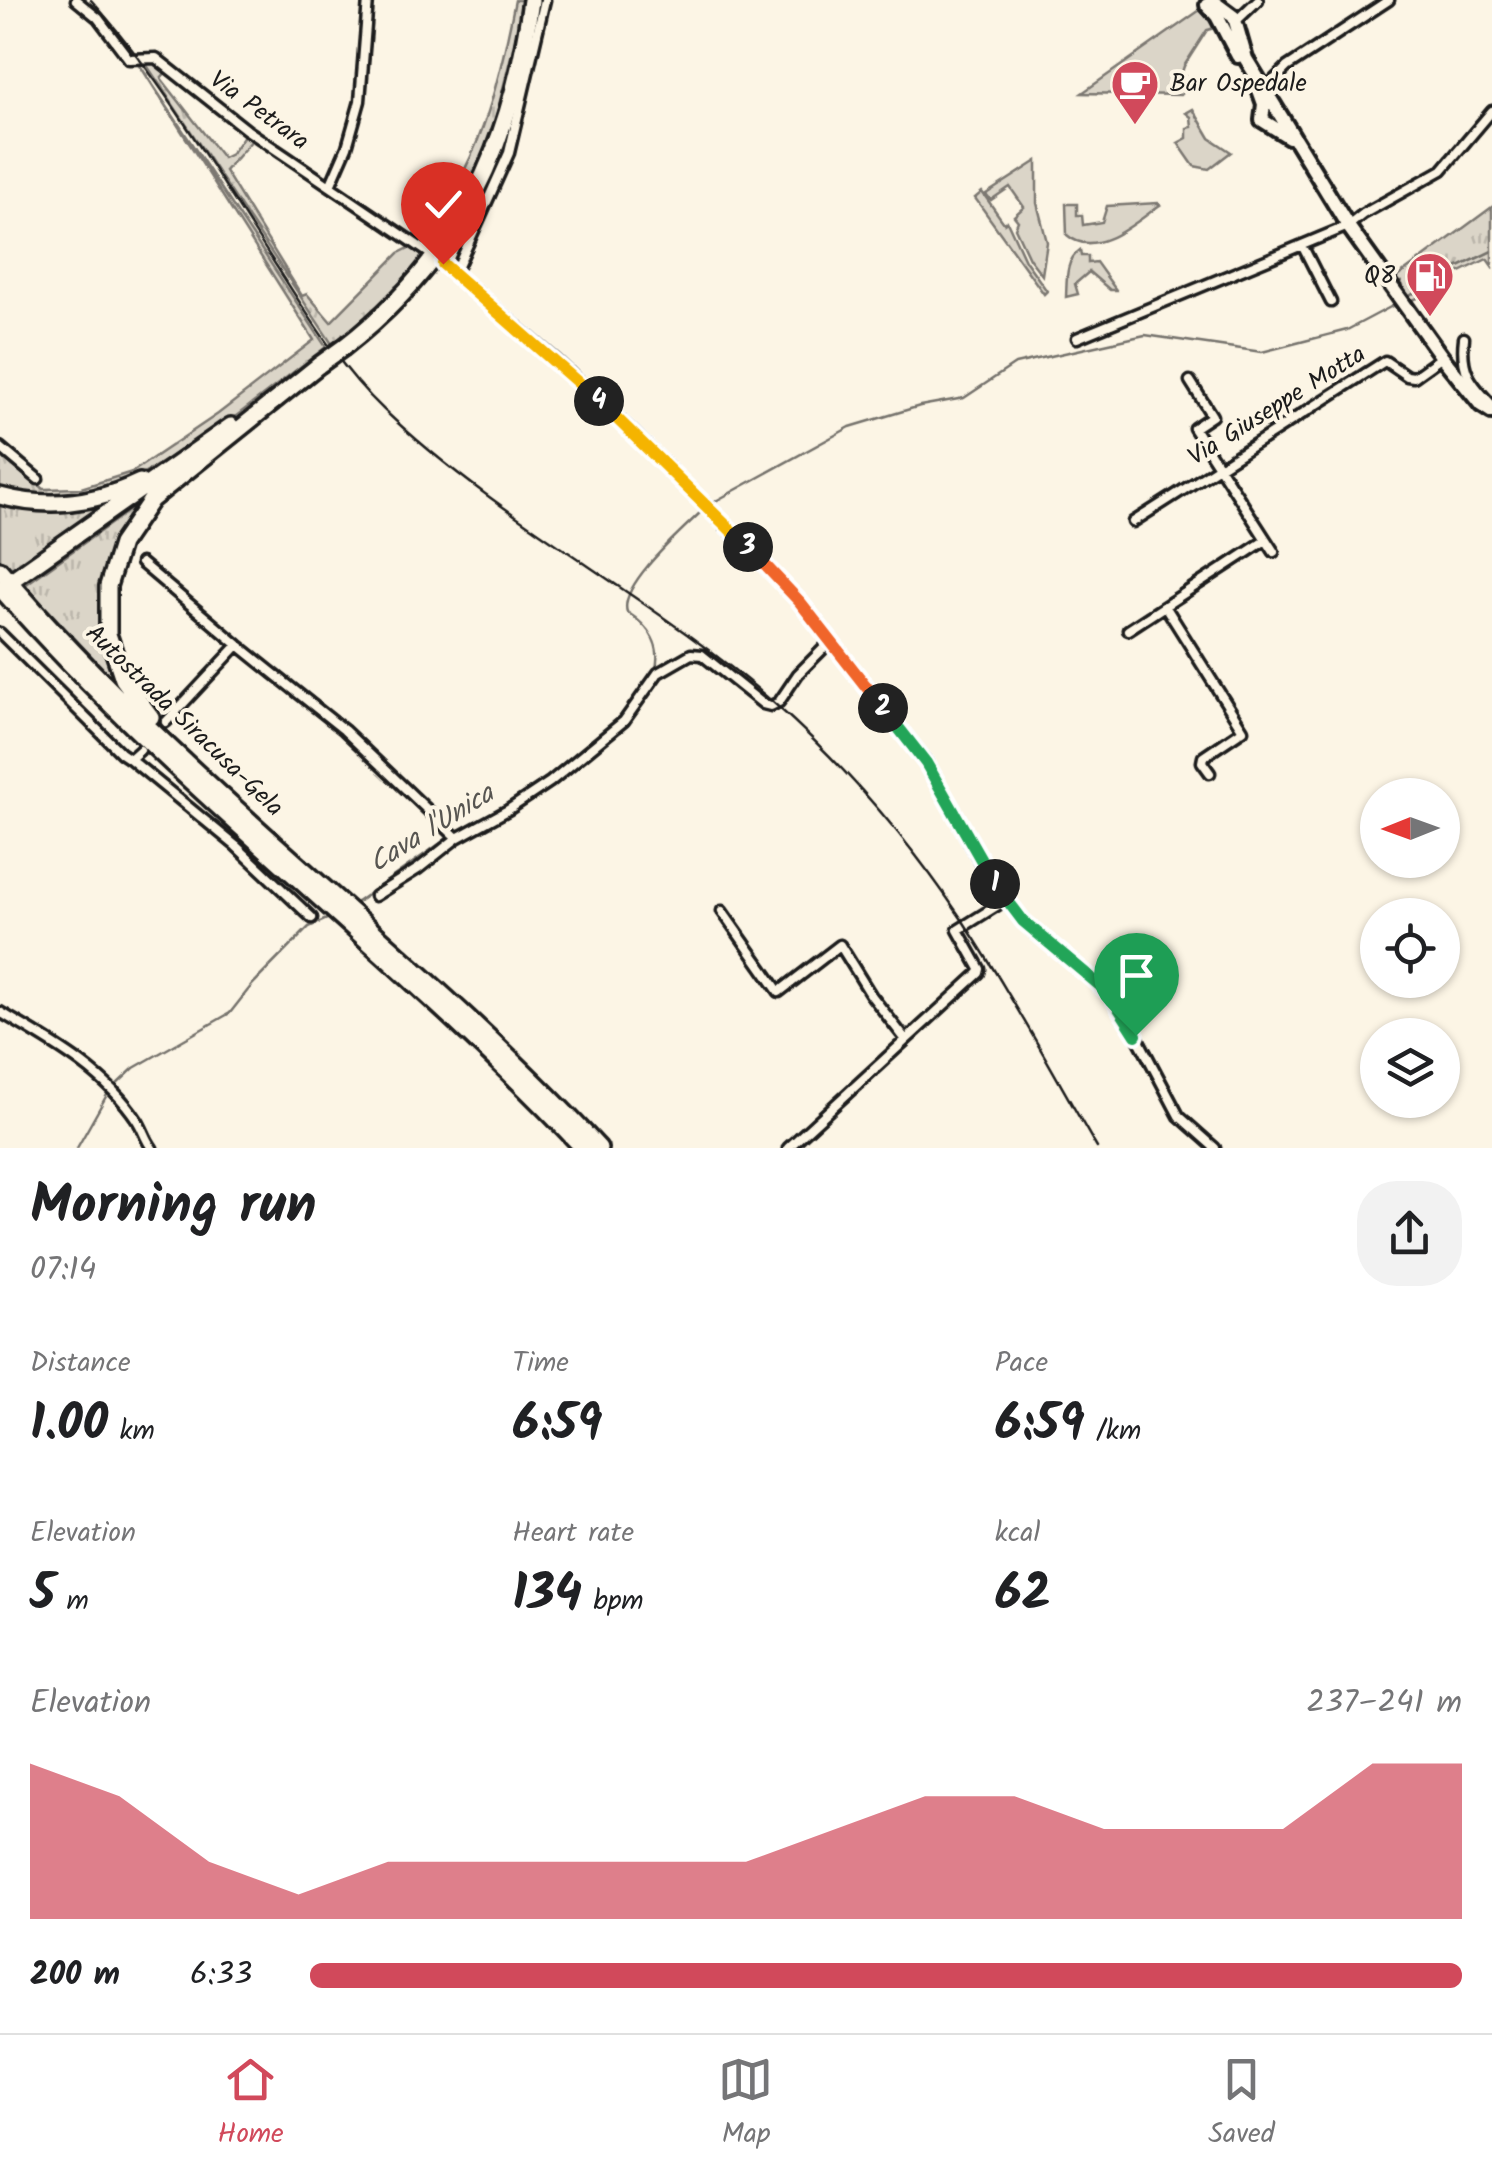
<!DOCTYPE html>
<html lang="en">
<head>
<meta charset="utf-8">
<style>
  body { margin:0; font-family:Kalam,sans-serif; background:#f2f2f2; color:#202124; height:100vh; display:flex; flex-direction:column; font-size:38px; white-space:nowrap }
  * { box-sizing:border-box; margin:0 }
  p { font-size:32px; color:#757577 }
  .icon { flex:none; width:55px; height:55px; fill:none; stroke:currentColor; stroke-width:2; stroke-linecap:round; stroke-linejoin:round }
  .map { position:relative; height:1148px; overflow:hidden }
  .details { display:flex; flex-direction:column; background:#fff; flex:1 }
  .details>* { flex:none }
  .needle { width:65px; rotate:269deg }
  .buttons { position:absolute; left:1360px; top:778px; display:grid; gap:20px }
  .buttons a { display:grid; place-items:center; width:100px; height:100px; border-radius:50%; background:#fff; box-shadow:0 2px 8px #0004; font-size:50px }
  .pin { position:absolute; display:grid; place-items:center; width:85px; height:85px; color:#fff; margin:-102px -42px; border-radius:50% 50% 50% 0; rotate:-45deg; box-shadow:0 0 10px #0007 }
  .pin .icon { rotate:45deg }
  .km { position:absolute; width:50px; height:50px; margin:-25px; border-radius:50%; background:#222; color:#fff; font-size:28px; line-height:50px; text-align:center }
  .round { display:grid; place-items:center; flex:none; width:105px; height:105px; border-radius:40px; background:#f2f2f2 }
  .head { display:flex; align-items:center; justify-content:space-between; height:170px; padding:0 30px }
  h1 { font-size:55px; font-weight:800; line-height:75px }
  .stats { display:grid; grid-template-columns:repeat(3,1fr); gap:15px; height:170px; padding:10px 30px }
  .stats div { display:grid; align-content:center }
  .stats b { font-size:50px; font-weight:800 }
  .stats small { font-size:28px; font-weight:400 }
  .stats p { font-size:28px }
  .chart { height:280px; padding:20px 30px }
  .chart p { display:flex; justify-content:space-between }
  .chart svg { width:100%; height:180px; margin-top:10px; fill:#d1495b; opacity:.7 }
  ul { padding:0 30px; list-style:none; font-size:32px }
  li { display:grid; grid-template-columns:160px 120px 1fr; align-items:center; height:75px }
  li i { height:25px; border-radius:12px; background:#d1495b }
  .tab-bar { display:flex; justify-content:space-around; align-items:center; height:140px; border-top:2px solid #e0e0e0; background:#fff; font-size:28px; color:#757577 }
  .tab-bar a { display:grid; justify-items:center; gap:5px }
  .tab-bar .on { color:#d1495b }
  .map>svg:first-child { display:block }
  .grass { fill:url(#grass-tufts); stroke:#7c7872; stroke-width:2.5 }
  .green { fill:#dbd5c8; stroke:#7c7872; stroke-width:2.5 }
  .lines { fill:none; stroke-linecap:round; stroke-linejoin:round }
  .stream { stroke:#75726c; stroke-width:2.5 }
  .minor-casing { stroke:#1c1c1c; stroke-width:15 }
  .primary-casing { stroke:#1c1c1c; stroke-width:20 }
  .motorway-casing { stroke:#1c1c1c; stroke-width:22 }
  .minor { stroke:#fcf5e5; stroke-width:8 }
  .primary { stroke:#fcf5e5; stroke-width:12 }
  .motorway { stroke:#fcf5e5; stroke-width:15 }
  .rail { stroke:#1c1c1c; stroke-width:2.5 }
  .motorway-bridge-casing { stroke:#1c1c1c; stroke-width:22; stroke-linecap:butt }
  .motorway-bridge { stroke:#fcf5e5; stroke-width:15 }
  .split-1-casing { stroke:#fff; stroke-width:20 }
  .split-2-casing { stroke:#fff; stroke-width:20 }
  .split-3-casing { stroke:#fff; stroke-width:20 }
  .split-4-casing { stroke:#fff; stroke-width:20 }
  .split-5-casing { stroke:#fff; stroke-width:20 }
  .split-1 { stroke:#22a559; stroke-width:12 }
  .split-2 { stroke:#22a559; stroke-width:12 }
  .split-3 { stroke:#f0652b; stroke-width:12 }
  .split-4 { stroke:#f5b400; stroke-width:12 }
  .split-5 { stroke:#f5b400; stroke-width:12 }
  .labels { text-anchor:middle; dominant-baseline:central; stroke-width:8; stroke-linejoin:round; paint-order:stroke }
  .poi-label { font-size:25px; fill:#1c1c1c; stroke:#fcf5e5; text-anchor:start }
  .street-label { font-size:25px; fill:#1c1c1c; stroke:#fcf5e5 }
  .water-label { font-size:28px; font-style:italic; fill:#575551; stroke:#fcf5e5 }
</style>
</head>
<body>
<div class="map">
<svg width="1492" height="1148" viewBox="0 0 1492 1148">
  <defs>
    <pattern id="grass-tufts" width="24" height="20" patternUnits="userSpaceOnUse" patternTransform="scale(2.5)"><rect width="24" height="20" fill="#dbd5c8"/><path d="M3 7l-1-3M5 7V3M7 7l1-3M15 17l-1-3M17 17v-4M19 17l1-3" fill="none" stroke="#bbb6ab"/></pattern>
  </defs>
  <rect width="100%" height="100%" fill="#fcf5e5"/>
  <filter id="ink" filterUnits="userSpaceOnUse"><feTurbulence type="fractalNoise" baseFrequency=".01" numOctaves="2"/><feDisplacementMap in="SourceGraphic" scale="20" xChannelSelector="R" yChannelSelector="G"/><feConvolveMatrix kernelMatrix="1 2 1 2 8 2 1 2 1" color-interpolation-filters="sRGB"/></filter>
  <g filter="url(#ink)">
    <path class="grass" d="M515,0H525L490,141L459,209L431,250L420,242C479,164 497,94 515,0Z
      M144,61L157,63L167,71L161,78L223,158L231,154L245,134L253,139L225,171L302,296L307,294L331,322L399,253L413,246L426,258L369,317L332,344Z
      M139,64L326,347L231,420C206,430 186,447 164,461C109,496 64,502 0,491V452L44,489L81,488L132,472L218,414L314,340Z
      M1492,207V266L1487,259L1444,280L1433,292L1410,301L1400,289L1403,286L1401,282L1397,284L1393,280Z
      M128,490L13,573L0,558V499L12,502Z
      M137,505L117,537L105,573L127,694L25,585Z"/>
    <path class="green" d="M1203,8L1215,28L1207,30L1184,66L1182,72L1190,84L1181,95L1082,93Z
      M1193,109L1210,138L1231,152L1209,169L1194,166L1178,143L1187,138V128L1192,127L1191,117L1186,113Z
      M1037,161V203L1047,242L1042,275L1029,258L1015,228L1018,221L1014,216L1024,207L1010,187L991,200L986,194Z
      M982,192L1004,223L1007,221L1025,260L1047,291L1044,294L975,198Z
      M1158,203L1160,205C1137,221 1095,260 1067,235L1066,204H1077V215H1082L1083,225L1102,222L1107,206Z
      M1080,250L1081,256H1088V263L1096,262L1116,290H1110L1089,272L1075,284L1078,294L1066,297C1067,279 1065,261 1080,250Z"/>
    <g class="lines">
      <path class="stream" d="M1405,299L1442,275L1492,251
        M712,503L850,427L920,406L964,398L1015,364L1145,335L1262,352L1347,330L1398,303
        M655,672C663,646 649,626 627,612C618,585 685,528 704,509
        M634,700L644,686
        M456,833L497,812
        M353,905L449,837
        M114,1087L134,1068L230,1013L252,985L309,927L329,918
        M77,1148L108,1093"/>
      <g class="minor-casing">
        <path id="minor" d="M76,0L98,18L129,59L156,58L247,130L429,253
          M1236,21L1258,0
          M1265,89L1287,67L1389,0
          M330,186L347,147L360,101L368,0
          M1302,245L1331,302
          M443,264L556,360L633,432L800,602L927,763L981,863L1006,900L1032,930L1111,994L1124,1012L1179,1116L1215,1148
          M455,273L509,153L545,0
          M1077,338L1348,226L1363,214L1442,170L1492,111
          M1464,338C1460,370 1470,383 1492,405
          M1190,381L1212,416L1194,428L1274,552
          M0,447L38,479
          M1133,522L1385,361L1407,376L1414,377L1442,357
          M141,563L238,645
          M1165,606L1243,730L1203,757L1202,762L1210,773
          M1128,630L1266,540
          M0,633L121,753L130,759L140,750
          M166,722L238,645L344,730L457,838
          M130,759L236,846L312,918
          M375,896L418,869L457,838L508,810L550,782L624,721L658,673L691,654L702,655L763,704L771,706L779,702L798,674L830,642
          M722,911L779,992L840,945L871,995L906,1040
          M0,1012C49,1041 105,1071 137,1120C143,1129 145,1139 152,1148
          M788,1148L979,973L980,969L958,930L1006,900"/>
      </g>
      <g class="primary-casing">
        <path id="primary" d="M1211,0L1234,17L1246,59L1348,226L1442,357L1481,405L1492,412
          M1207,5L1217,16L1238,56
          M1259,90L1264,104L1262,120L1289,137"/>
      </g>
      <g class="motorway-casing">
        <path id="motorway" d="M344,347C461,256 512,145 531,0
          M0,496C48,509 96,503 140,482
          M0,570C179,782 410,945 599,1148
          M16,577L231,426
          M0,588C178,791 398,952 583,1148
          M151,717L123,679L108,634V586L121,544L151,500L319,365"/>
      </g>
      <use href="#minor" class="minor"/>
      <use href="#primary" class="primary"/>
      <use href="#motorway" class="motorway"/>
      <path class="rail" d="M91,0C164,81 217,176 277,267C309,317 341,369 384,410C502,523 653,596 775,704C846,767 910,842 963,921C1011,994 1053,1072 1097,1148"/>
      <g class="motorway-bridge-casing">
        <path id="motorway-bridge" d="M319,365L344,347"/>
      </g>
      <use href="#motorway-bridge" class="motorway-bridge"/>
    </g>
  </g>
  <g class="lines" filter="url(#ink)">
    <g class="split-1-casing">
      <path id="split-1" d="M995,884L1023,921L1110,994L1136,1035"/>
    </g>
    <g class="split-2-casing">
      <path id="split-2" d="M883,708L926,763L995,884"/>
    </g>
    <g class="split-3-casing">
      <path id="split-3" d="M748,547L800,602L883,708"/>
    </g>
    <g class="split-4-casing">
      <path id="split-4" d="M599,401L748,547"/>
    </g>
    <g class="split-5-casing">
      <path id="split-5" d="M443,264L599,401"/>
    </g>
    <use href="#split-1" class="split-1"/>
    <use href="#split-2" class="split-2"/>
    <use href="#split-3" class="split-3"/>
    <use href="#split-4" class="split-4"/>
    <use href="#split-5" class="split-5"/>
  </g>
  <defs>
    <g id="cafe-pin" transform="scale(2.5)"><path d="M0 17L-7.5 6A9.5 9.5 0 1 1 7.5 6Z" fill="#d1495b" stroke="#fcf5e5"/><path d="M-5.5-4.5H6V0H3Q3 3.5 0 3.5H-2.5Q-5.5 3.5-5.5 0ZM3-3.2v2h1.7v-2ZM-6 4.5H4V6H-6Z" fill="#fff"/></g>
    <g id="fuel-pin" transform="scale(2.5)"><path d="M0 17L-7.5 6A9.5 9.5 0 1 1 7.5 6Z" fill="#d1495b" stroke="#fcf5e5"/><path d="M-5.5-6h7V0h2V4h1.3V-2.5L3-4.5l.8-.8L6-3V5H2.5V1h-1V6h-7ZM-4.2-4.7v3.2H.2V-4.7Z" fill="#fff"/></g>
  </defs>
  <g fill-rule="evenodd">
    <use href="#cafe-pin" x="1135" y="84"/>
    <use href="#fuel-pin" x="1430" y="276"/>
  </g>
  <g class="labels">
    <g class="poi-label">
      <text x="1170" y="84">Bar Ospedale</text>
      <text x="1395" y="276" text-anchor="end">Q8</text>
    </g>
    <g class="street-label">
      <text transform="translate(259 111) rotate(36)">Via Petrara</text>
      <text transform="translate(1277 406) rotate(-32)">Via Giuseppe Motta</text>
      <text transform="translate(184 721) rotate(44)">Autostrada Siracusa-Gela</text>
    </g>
    <g class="water-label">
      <text transform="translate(432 829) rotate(-32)">Cava l'Unica</text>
    </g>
  </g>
</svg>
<div class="buttons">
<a><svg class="needle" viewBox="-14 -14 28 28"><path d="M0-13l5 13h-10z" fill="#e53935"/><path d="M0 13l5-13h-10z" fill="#757577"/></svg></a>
<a><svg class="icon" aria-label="locate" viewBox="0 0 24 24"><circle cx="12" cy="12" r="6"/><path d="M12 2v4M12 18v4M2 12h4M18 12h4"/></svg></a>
<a><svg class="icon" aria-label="layers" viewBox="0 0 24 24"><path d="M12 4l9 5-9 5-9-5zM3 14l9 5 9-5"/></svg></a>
</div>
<div class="pin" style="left:1136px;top:1035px;background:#1e9e55"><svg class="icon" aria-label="arrive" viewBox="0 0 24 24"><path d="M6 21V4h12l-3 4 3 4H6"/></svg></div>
<div class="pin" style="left:443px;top:264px;background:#d93025"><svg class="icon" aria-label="check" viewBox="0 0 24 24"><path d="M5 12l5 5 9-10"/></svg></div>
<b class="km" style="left:995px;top:884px">1</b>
<b class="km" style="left:883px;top:708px">2</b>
<b class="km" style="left:748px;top:547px">3</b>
<b class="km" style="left:599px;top:401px">4</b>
</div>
<section class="details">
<div class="head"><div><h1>Morning run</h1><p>07:14</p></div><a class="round"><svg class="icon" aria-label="share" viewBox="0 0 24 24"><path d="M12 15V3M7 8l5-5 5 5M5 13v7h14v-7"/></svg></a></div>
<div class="stats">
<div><p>Distance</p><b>1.00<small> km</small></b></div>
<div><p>Time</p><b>6:59</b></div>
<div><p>Pace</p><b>6:59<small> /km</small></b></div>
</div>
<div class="stats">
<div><p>Elevation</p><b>5<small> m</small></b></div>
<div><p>Heart rate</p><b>134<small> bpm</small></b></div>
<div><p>kcal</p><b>62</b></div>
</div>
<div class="chart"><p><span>Elevation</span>237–241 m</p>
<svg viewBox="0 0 160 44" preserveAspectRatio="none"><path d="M0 44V6L10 14L20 30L30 38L40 30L50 30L60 30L70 30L80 30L90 22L100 14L110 14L120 22L130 22L140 22L150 6L160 6V44z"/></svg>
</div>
<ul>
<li><b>200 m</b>6:33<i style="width:100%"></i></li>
</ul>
</section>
<nav class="tab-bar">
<a class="on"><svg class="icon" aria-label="home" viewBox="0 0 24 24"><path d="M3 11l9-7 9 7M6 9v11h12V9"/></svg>Home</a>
<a><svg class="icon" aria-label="map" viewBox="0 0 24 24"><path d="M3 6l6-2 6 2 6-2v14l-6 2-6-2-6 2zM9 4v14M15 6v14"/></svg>Map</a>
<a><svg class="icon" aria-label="saved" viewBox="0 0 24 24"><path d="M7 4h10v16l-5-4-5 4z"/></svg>Saved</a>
</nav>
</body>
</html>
